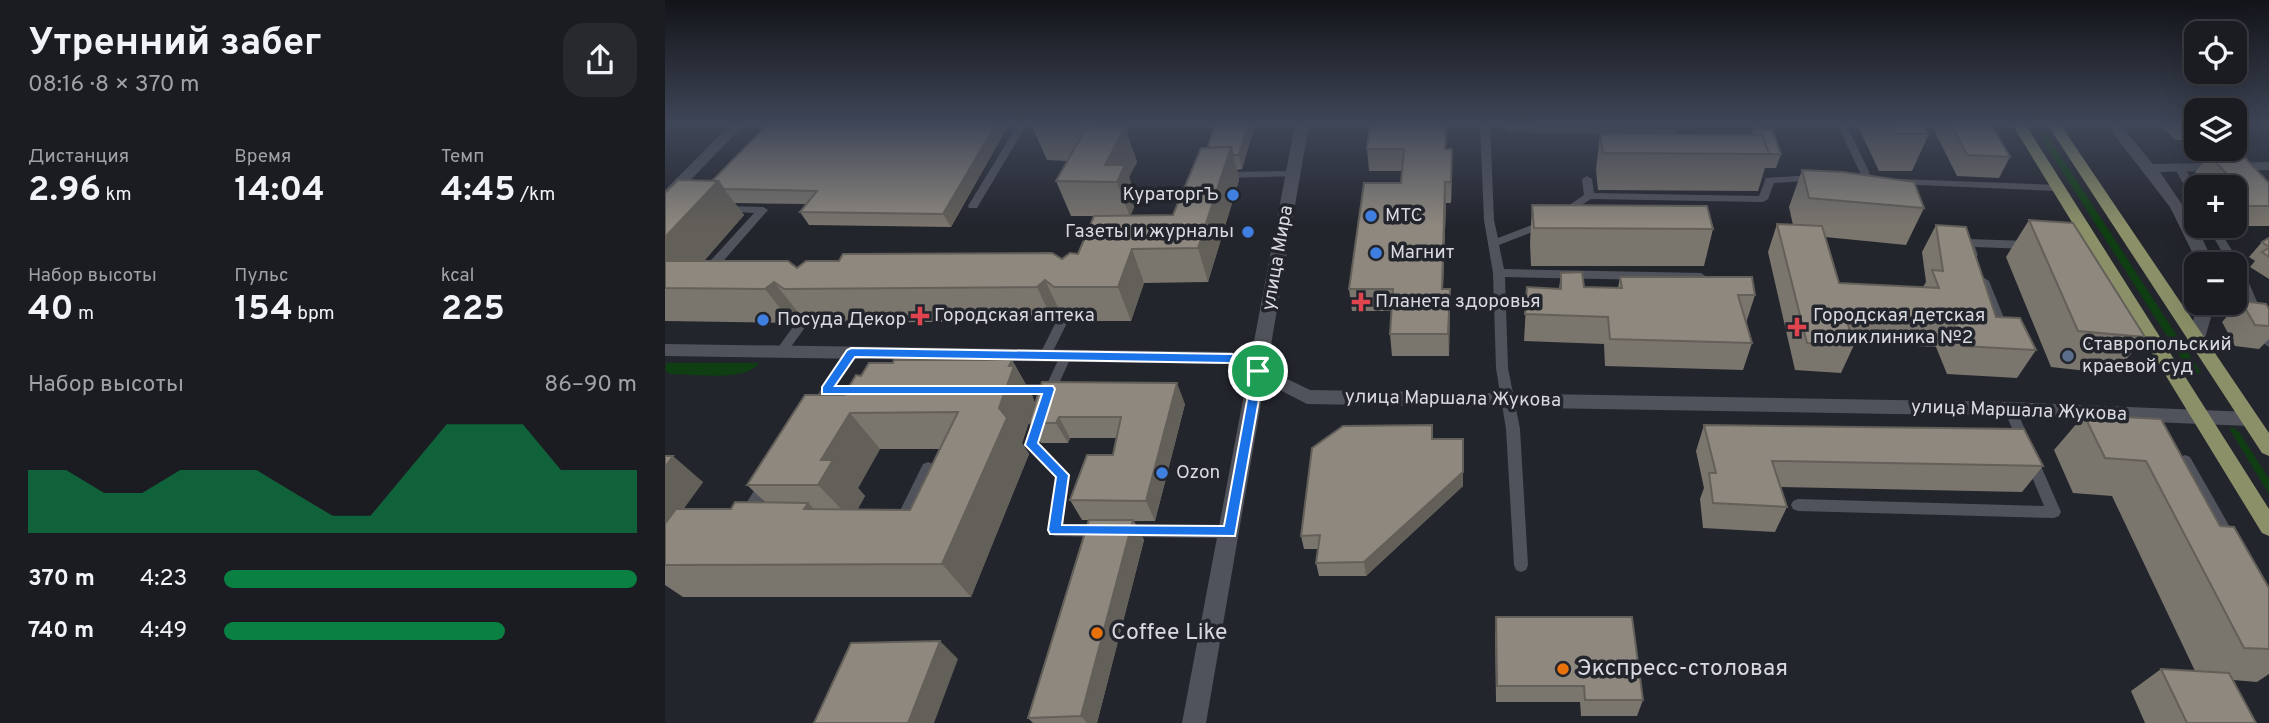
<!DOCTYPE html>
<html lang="ru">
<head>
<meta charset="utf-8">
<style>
  body { margin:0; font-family:Overpass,sans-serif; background:#27292f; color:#f1f3f6; height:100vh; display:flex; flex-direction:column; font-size:26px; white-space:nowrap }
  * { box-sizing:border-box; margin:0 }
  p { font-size:23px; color:#9fa1a5 }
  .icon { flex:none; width:38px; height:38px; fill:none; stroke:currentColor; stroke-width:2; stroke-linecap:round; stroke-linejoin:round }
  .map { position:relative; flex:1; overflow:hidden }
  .side { display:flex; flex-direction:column; background:#1a1c22; width:665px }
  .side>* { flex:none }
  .fabs { position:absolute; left:1519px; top:21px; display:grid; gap:14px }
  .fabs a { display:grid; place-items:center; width:63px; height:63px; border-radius:14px; background:#1a1c22; box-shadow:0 7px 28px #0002,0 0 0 2px #383a40; font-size:35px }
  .pin { position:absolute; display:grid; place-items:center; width:60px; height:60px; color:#fff; margin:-30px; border:4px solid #fff; border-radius:50%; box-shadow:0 2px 7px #0007 }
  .round { display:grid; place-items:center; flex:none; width:74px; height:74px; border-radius:21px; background:#27292f }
  .summary { display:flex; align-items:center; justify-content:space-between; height:119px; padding:0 28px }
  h1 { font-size:38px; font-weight:700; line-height:52px }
  .stats { display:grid; grid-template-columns:repeat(3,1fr); gap:10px; height:119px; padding:7px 28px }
  .stats div { display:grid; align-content:center }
  .stats b { font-size:35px; font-weight:700 }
  .stats small { font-size:19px; font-weight:400 }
  .stats p { font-size:19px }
  .chart { height:196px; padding:14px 28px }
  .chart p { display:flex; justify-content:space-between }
  .chart svg { width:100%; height:126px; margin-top:7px; fill:#0b8043; opacity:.7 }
  ul { padding:0 28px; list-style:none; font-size:23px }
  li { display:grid; grid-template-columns:112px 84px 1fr; align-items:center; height:52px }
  li i { height:18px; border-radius:9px; background:#0b8043 }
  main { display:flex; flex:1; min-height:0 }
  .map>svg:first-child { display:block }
  .green { fill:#0e3e12 }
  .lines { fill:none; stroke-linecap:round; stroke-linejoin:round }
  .service { fill:#51535c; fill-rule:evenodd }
  .minor { fill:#51535c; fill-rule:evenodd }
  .secondary { fill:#51535c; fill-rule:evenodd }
  .primary { fill:#8c9068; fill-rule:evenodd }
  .wall { fill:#7a756d; fill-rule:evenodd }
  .shaded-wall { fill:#635f59 }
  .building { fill:#8e887f; stroke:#635f59; stroke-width:2 }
  .route { fill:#1a73e8; stroke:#fff; stroke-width:2; fill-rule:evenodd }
  .shop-dot { fill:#3f7fe0; stroke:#23252d; stroke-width:2.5 }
  .health-dot { fill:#e0444e; stroke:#23252d; stroke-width:2.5 }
  .service-dot { fill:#5c6f8a; stroke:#23252d; stroke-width:2.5 }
  .food-dot { fill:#e8710a; stroke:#23252d; stroke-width:2.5 }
  .labels { text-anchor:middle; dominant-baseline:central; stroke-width:7; stroke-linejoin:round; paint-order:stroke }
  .poi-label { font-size:19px; fill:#d8dadf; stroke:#23252d; text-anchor:start }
  .street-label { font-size:19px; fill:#d8dadf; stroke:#23252d }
  .near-poi-label { font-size:23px; fill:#d8dadf; stroke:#23252d; text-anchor:start }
</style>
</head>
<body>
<main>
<section class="side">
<div class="summary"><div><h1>Утренний забег</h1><p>08:16 · 8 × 370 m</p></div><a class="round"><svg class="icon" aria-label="share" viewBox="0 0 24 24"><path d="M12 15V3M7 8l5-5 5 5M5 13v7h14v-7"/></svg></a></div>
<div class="stats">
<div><p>Дистанция</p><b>2.96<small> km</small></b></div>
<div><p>Время</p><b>14:04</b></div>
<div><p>Темп</p><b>4:45<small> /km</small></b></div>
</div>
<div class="stats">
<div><p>Набор высоты</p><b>40<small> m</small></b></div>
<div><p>Пульс</p><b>154<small> bpm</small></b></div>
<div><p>kcal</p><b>225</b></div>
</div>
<div class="chart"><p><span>Набор высоты</span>86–90 m</p>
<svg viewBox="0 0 160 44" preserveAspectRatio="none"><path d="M0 44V22L10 22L20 30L30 30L40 22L50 22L60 22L70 30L80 38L90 38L100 22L110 6L120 6L130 6L140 22L150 22L160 22V44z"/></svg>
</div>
<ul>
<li><b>370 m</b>4:23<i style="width:100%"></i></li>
<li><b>740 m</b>4:49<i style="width:68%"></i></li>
</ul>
</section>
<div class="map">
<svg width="1604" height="723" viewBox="0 0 1604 723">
  <rect width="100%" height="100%" fill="#23252d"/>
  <path class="green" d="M1367,124H1375L1536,373L1525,372Z
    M1,363H94C82,382 26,374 5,374L0,370Z
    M1564,428H1569L1574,432L1604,479V494Z"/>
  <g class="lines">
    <path class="service" d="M353,124H362L312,208H304L303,206Z
      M815,124H825L829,220L833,238L877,221L881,220L886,223L885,225L834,245L839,269L1036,273L1042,277L1036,281L840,277L843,368L855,429L863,565L861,570L856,572L851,570L849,565L841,429L831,368L828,273L819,220Z
      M839,124H849V126L1006,129L1011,132L1006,135L845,132L842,131Z
      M1172,124H1181L1207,178L1217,179V183H1200Z
      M1514,164C1525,171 1531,188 1531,201L1526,198L1509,167Z
      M628,171L633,174L632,176L558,178L553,175L558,172Z
      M1147,175L1151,176V180L1109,183L1103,199L1098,202L926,199L900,216H892L891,214L919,195L917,179L922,176L927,179L929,193L1094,196L1101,178Z
      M1235,179L1392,185L1397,188L1392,191L1231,184V180Z
      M60,206L98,207L103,210L46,275H38L36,272L38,269L89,213L56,211L55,209Z
      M1542,226H1552L1576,265L1604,329V347L1598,343L1570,277V264H1564Z
      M1303,239L1363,241L1368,245L1363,249L1310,247L1313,255L1308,259L1304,258L1298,243Z
      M1318,277L1324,281L1345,333L1343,336H1335L1333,333L1312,281Z
      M397,317L403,321L384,359L380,361L376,359L374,356L393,318Z
      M137,319L143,323L141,326L120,355H112L110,352L112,349L133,320Z
      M186,348L192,352L171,385L203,387L205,390L203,393L165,395L155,412H145L144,408L182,349Z
      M400,352L406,357L386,401H378L376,398L378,394L346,392L344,389L346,386L350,384H382L396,354Z
      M1345,404L1350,405L1351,409L1396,512L1394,516L1389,518L1133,511L1128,509L1126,505L1128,501L1133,499L1379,506L1339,409L1340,405Z
      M375,413L380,414L381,418L373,444L405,476L398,524L437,525L442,527L444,531L442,535L437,537L390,536L385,534L383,530L391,478L359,445L369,418L370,414Z
      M1520,455L1525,457L1570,536L1572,541L1570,546L1565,547L1560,546L1513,461L1515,457Z
      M263,462L268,464L270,468L240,529L235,531L230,529L228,525L230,521L258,464Z
      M102,476L107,478L109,482L107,486L85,521L80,523L75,521L73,517L75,513L97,478Z
      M458,525L565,526L570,528L572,532L570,536L565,538L458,537L453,535L451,531L453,527Z"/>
    <path class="minor" d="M1441,124H1455L1488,164L1604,162V170L1495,172L1531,225L1549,264H1533L1505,207Z
      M1534,303H1550L1540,338L1531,344L1522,338Z
      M0,344L567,352L645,390L1345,402L1584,412L1591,414L1593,419L1591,424L1584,426L1345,416L642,404L564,364L0,356Z"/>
    <path class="secondary" d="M66,124H80L5,201L0,203V190Z
      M630,124H644L541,723H517Z"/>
    <path class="primary" d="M1347,124H1360L1604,509V536L1597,533Z
      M1382,124H1395L1604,433V456L1597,453Z"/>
  </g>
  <path class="wall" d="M103,124H344L286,227L144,225L135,212L141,204L70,203L79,215L39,261L132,268L397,259L413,254L429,216H406L391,181L402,161L382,160L367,126L467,124L462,133L472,162L464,177L472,200L465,216L508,215L543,147L590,124L577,169L572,170L574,180L543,282L479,283L466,321H405L396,314L388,321L145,323L136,316L127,323L0,321V193L47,181Z
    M705,124H782L781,149L787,171L786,203H781L778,289H785L784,356H727L725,334L726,311H687L684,289L736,183L737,171H704L702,149Z
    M925,124H1008V125Z
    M1192,124H1258L1264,134L1247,171H1214Z
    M1266,124H1326L1345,157L1334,178L1292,176Z
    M1494,124H1531V140H1510Z
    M1088,128L1116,154L1111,168H1100L1093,191L933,190L931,170L935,134L1086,135Z
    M1544,155L1604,183V226H1568H1570V187H1541L1529,174Z
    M1137,170L1259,208L1241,245L1160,237L1174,283L1258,287L1261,282L1257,252L1271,225L1331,317L1371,350L1352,378L1282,374L1271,347L1189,343V345L1176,373L1130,370L1103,252L1112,224L1128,225L1124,207Z
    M867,205L1048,229L1039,266H866L865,243Z
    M1364,220L1480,337L1449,374L1386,367L1341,257Z
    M1604,238V279L1585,267L1590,261L1584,257L1597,242Z
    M896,273L919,287L953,288L955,277L1090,295L1081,323L1087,343L1078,370L940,366L939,344L859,341L862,287L894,289Z
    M1576,301L1604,309V339L1594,349L1570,346L1557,322Z
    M347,360L368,397V398L370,403L520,404L490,521H469L479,540L432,723H368L363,718L423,520H417L405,500L448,455L452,438H405L403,443H376L364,423L370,404L357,443L364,454L306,597H18L0,585V456L38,482L18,509H66L101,503L82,485L179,395L196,376L228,363ZM215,449H275L245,510H192L200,496L193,488Z
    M1419,415L1496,419L1555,526L1604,588V674L1592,682L1568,680L1591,723H1480L1466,691L1496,669L1530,671L1447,496L1408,493L1389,450Z
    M1039,425L1378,466L1357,492L1116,487L1122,507L1110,532L1038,528L1035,499L1039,488L1031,451Z
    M768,439H798V486L701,576H654L651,563L653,549H639L636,536Z
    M831,617L978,700L972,716H916L915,702H831L830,635Z"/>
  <path class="shaded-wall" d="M331,124H344L286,227L278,214Z
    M435,124H467L462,133L472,162L464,177L472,200L465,217L452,182L440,165L434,126Z
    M583,124H590L577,169L574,155Z
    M781,124H782L780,171V149Z
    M566,147L574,180L543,282L533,248Z
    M787,149V171L786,203V182Z
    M53,181L79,215L15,288L0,285V237Z
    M780,182L781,203L777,311V289Z
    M467,249L479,283L466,321L453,287Z
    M380,280L396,314L388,321L372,287Z
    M109,282L136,316L127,323L100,289Z
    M785,289V311L784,356L783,334Z
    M347,360L368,397V398L370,403L357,443L364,454L306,597L277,564L334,408L344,366Z
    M512,383L520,404L490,521L481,501Z
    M185,413L215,449L193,488L200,496L187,520L153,485L156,460Z
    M394,417L405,438L403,443L391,423Z
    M8,456L38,482L0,535V467Z
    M798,472V486L701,576L699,562Z
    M143,503L178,537L139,509Z
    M468,520L479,540L432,723H422L416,716Z
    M275,641L293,659L269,723H243Z"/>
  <path class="building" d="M103,124H331L278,214L135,212L152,191L59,189L53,181H47Z
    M368,124H435L434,126L460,127L440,165H460L452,182L391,181L421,128L367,126Z
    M550,124H583L574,155H568L566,147H543Z
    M705,124H781L780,149H787L786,182H780L777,289H785L783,334H725L728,289H684L699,183H736L739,149H702Z
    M1225,124H1258L1264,134H1230Z
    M1286,124H1326L1345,157L1302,155Z
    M1513,124H1531V129H1518Z
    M1088,128L1107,129L1116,154H1104L1097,135H1090Z
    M935,134L1097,135L1104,154L938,153Z
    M566,147L533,248L467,249L453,287H389L380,280L372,287L119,289L109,282L100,289L0,288V261H123L132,268L141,261H174L178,254L387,253L397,259L405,253L413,254L429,216L508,215L536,148Z
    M1576,154L1604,183V206H1584L1570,191V187L1565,186H1573L1544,155Z
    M1137,170L1178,172L1249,182L1259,208L1144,198Z
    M13,180L53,181L0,237V193Z
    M867,205L1042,206L1048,229L869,228Z
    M1364,220L1408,223L1480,337L1413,331Z
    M1112,224L1157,226L1174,283L1274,288L1267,270L1278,271L1271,225L1301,227L1331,317L1355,318L1371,350L1298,346L1287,320L1180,314L1189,345L1142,343Z
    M1604,238V247L1597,242Z
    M1604,248V257L1597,252Z
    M917,272L919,287L957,288L955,277H1087L1090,295H1073L1087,343L945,339L943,317L860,314L862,287L896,289V273Z
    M1576,301L1601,304L1604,309V326L1590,325Z
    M229,360H347L344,366H349L334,408L342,418L277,564L0,565V524L11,509H66L70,502L143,503L139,509L245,510L293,412L185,413L156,460H168L153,485H82L140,395H179L191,375L196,376L204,363H228Z
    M377,382L512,383L481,501L405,500L422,455H448L456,417H394L391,423H364Z
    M1419,415L1496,419L1555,526L1569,527L1604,588V649L1579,648L1481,461L1440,458Z
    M767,425V439H798V472L699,562L651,563L655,535L636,536L647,448L678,426Z
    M1039,425L1359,429L1378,466L1107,461L1122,507L1048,503L1044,473H1051Z
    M0,456H8L0,467Z
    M424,520H468L416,716L363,718Z
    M831,617H967L978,700H920L919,686H832Z
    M275,641L243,723H149L186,643Z
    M1496,669L1564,673L1591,723H1522Z"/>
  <linearGradient id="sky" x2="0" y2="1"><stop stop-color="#131419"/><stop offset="0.55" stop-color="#3f4657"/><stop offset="1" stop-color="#3f4657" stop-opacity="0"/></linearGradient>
  <rect width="1604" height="226" fill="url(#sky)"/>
  <path class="route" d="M186,348L567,354L597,368L599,371L570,536L385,534L383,530L391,477L360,445L377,394H157V387L182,350ZM190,357L565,363L587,373L559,526L397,525L404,475L373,443L390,389L388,386H170Z"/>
  <g class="shop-dot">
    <circle cx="568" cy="195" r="7"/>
    <circle cx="706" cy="216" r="7"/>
    <circle cx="583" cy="232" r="7"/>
    <circle cx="711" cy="253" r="7"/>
    <circle cx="98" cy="320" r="7"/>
    <circle cx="497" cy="473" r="7"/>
  </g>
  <g class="health-dot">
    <path d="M692.5 291.5h7v7h7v7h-7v7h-7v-7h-7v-7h7z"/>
    <path d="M251.5 305.5h7v7h7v7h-7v7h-7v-7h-7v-7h7z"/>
    <path d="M1128.5 316.5h7v7h7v7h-7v7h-7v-7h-7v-7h7z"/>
  </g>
  <circle class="service-dot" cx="1403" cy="356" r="7"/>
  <g class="food-dot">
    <circle cx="432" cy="633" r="7"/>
    <circle cx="898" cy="669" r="7"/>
  </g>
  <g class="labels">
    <g class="poi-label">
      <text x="554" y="195" text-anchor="end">КураторгЪ</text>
      <text x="720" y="216">МТС</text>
      <text x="569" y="232" text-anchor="end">Газеты и журналы</text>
      <text x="725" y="253">Магнит</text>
      <text x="710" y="302">Планета здоровья</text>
      <text x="269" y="316">Городская аптека</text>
      <text x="1148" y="316">Городская детская<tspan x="1148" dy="22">поликлиника №2</tspan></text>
      <text x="112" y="320">Посуда Декор</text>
      <text x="1417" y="345">Ставропольский<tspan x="1417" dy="22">краевой суд</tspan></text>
      <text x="511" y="473">Ozon</text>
    </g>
    <g class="street-label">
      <text transform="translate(613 258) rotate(-80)">улица Мира</text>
      <text transform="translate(788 399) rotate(1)">улица Маршала Жукова</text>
      <text transform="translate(1354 411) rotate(2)">улица Маршала Жукова</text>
    </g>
    <g class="near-poi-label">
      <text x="446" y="633">Coffee Like</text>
      <text x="912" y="669">Экспресс-столовая</text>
    </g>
  </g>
</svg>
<div class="fabs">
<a><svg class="icon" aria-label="locate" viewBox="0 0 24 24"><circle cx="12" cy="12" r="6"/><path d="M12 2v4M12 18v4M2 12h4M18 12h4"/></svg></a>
<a><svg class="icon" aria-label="layers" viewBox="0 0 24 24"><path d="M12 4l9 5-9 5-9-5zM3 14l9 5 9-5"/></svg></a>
<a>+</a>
<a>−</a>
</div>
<div class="pin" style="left:593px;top:371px;background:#1e9e55"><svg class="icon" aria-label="arrive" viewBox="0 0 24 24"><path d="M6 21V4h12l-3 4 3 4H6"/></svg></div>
</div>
</main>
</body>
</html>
